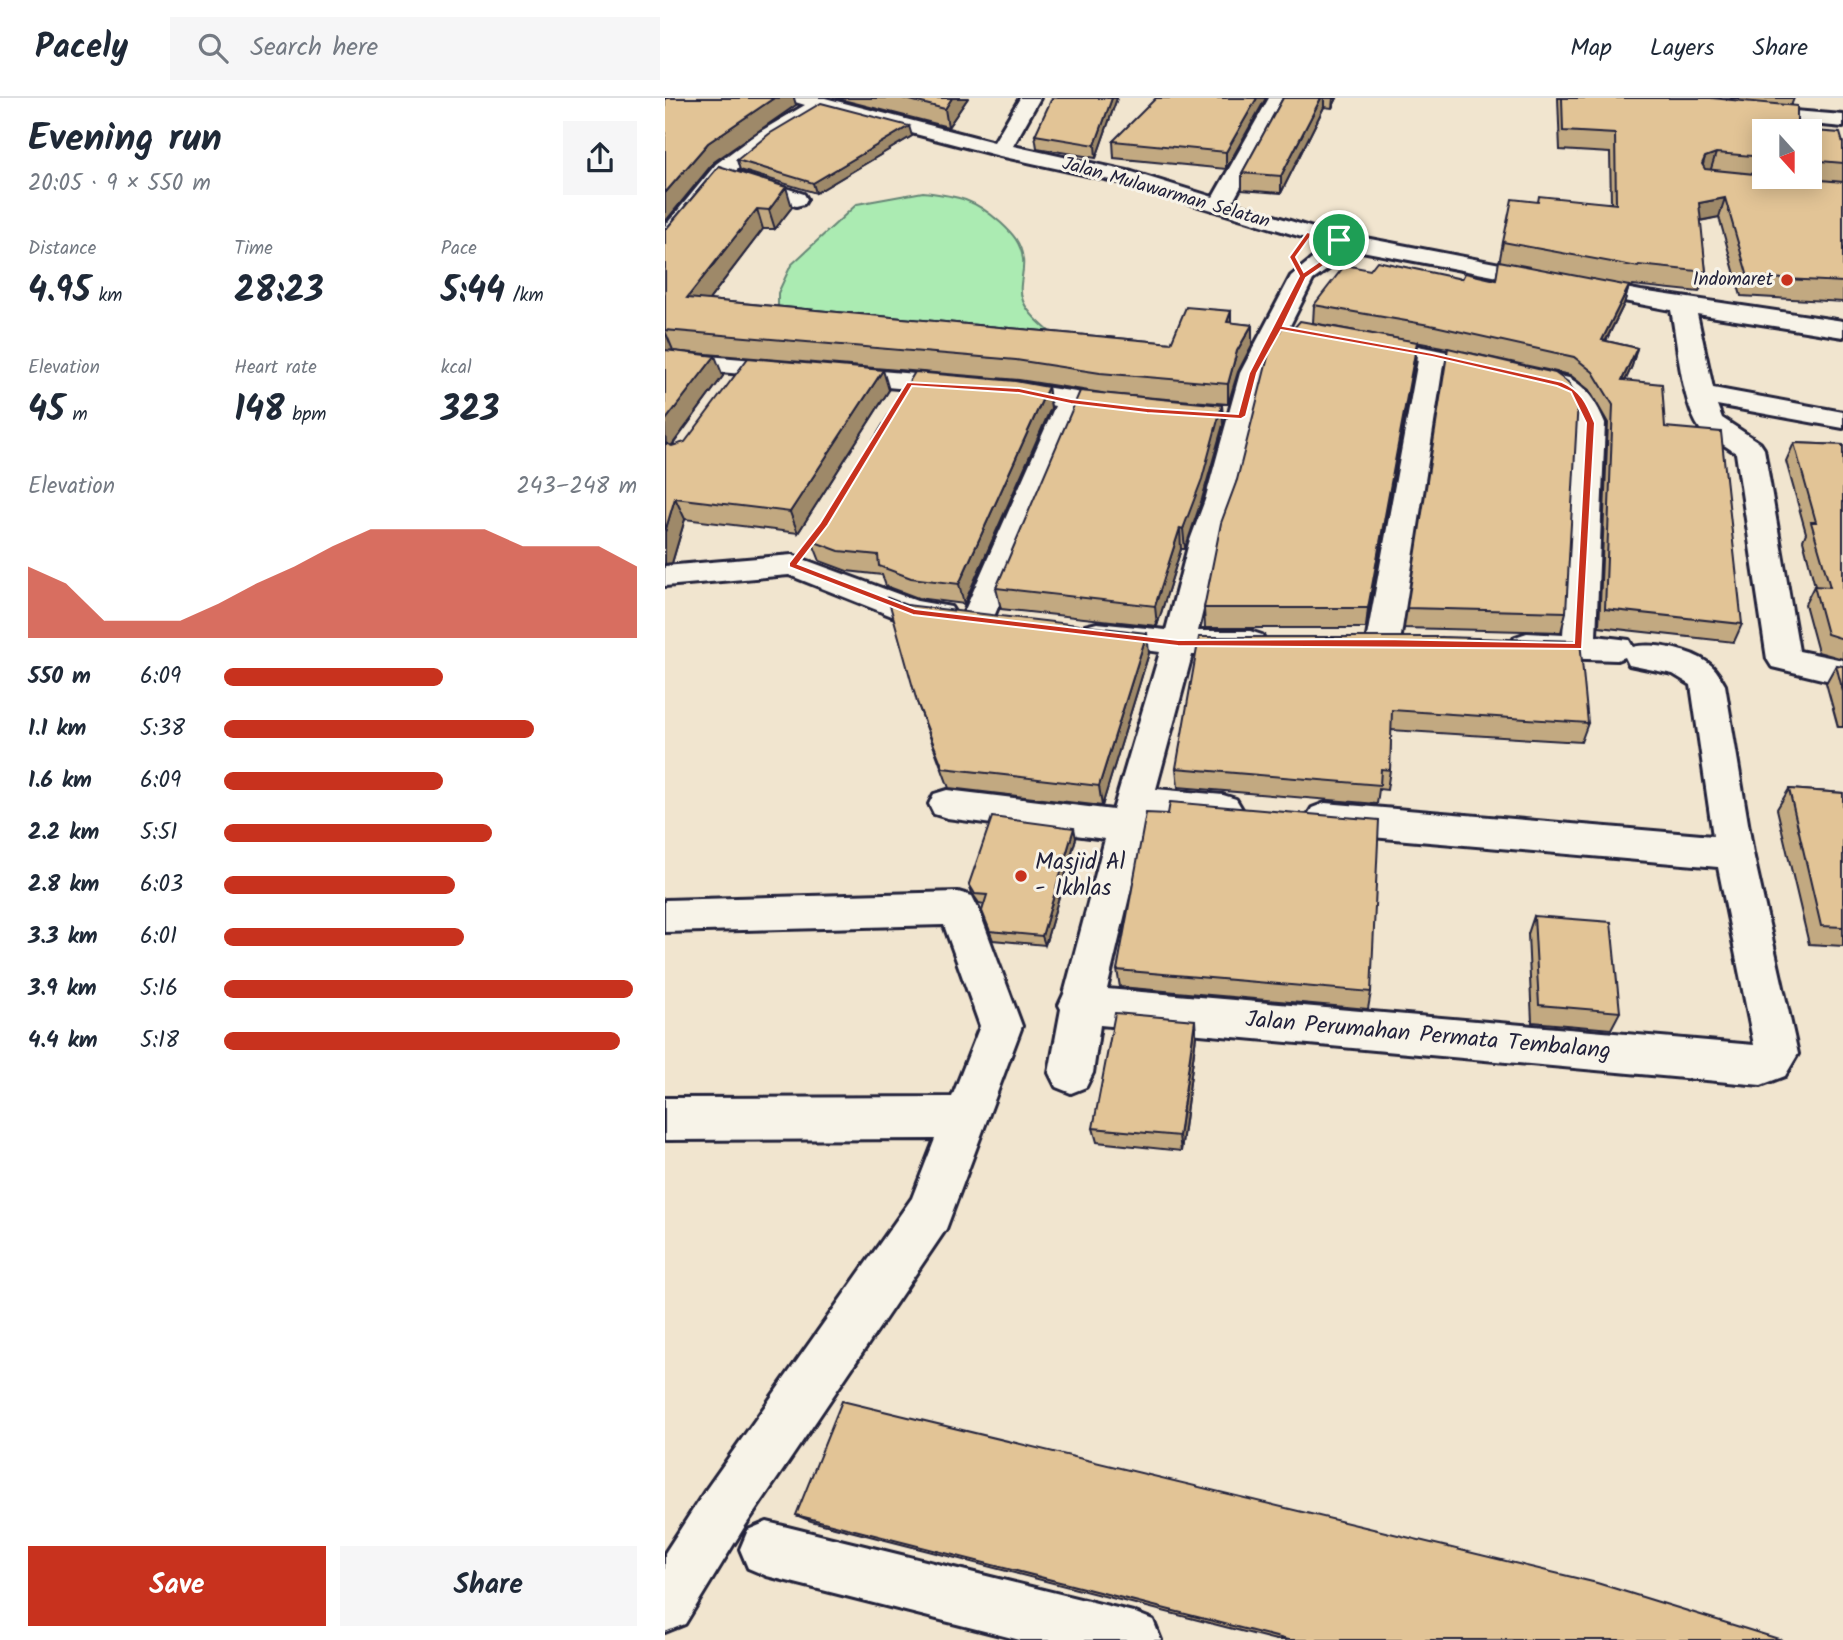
<!DOCTYPE html>
<html lang="en">
<head>
<meta charset="utf-8">
<style>
  body { margin:0; font-family:Kalam,sans-serif; background:#f6f6f7; color:#1f2937; height:100vh; display:flex; flex-direction:column; font-size:26px; white-space:nowrap }
  * { box-sizing:border-box; margin:0 }
  p { font-size:23px; color:#747a83 }
  .icon { flex:none; width:38px; height:38px; fill:none; stroke:currentColor; stroke-width:2; stroke-linecap:round; stroke-linejoin:round }
  .map { position:relative; flex:1; overflow:hidden }
  .drawer { display:flex; flex-direction:column; background:#fff; width:665px }
  .drawer>* { flex:none }
  .needle { width:46px; rotate:159deg }
  .controls { position:absolute; left:1087px; top:21px; display:grid; gap:14px }
  .controls a { display:grid; place-items:center; width:70px; height:70px; border-radius:0px; background:#fff; box-shadow:0 4px 18px #0003; font-size:35px }
  .pin { position:absolute; display:grid; place-items:center; width:60px; height:60px; color:#fff; margin:-30px; border:4px solid #fff; border-radius:50%; box-shadow:0 2px 7px #0007 }
  .round { display:grid; place-items:center; flex:none; width:74px; height:74px; border-radius:0px; background:#f6f6f7 }
  .headline { display:flex; align-items:center; justify-content:space-between; height:119px; padding:0 28px }
  h1 { font-size:38px; font-weight:700; line-height:52px }
  .stats { display:grid; grid-template-columns:repeat(3,1fr); gap:10px; height:119px; padding:7px 28px }
  .stats div { display:grid; align-content:center }
  .stats b { font-size:35px; font-weight:700 }
  .stats small { font-size:19px; font-weight:400 }
  .stats p { font-size:19px }
  .chart { height:196px; padding:14px 28px }
  .chart p { display:flex; justify-content:space-between }
  .chart svg { width:100%; height:126px; margin-top:7px; fill:#c8321e; opacity:.7 }
  .primary-button { display:flex; gap:14px; margin-top:auto; padding:14px 28px }
  .primary-button a { flex:1; height:80px; border-radius:0px; background:#c8321e; color:#fff; font-size:28px; font-weight:700; line-height:80px; text-align:center }
  .primary-button a+a { background:#f6f6f7; color:#1f2937 }
  ul { padding:0 28px; list-style:none; font-size:23px }
  li { display:grid; grid-template-columns:112px 84px 1fr; align-items:center; height:52px }
  li i { height:18px; border-radius:9px; background:#c8321e }
  header { display:flex; align-items:center; gap:42px; box-sizing:border-box; height:98px; padding:0 35px; background:#fff; border-bottom:2px solid #e0e1e3 }
  header strong { font-size:33px }
  nav { display:flex; gap:38px; margin-inline-start:auto; font-size:24px }
  .search { width:490px; height:63px; background:#f6f6f7; display:flex; align-items:center; gap:18px; box-sizing:border-box; padding:0 24px; border-radius:0px; color:#747a83; font-size:26px }
  main { display:flex; flex:1; min-height:0 }
  .map>svg:first-child { display:block }
  .green { fill:#abebb2; stroke:#668676; stroke-width:2 }
  .lines { fill:none; stroke-linecap:round; stroke-linejoin:round }
  .minor-casing { stroke:#22223b; stroke-width:6 }
  .minor { fill:#f7f3e8; fill-rule:evenodd }
  .wall { fill:#c2a981; stroke:#22223b; stroke-width:2; fill-rule:evenodd }
  .shaded-wall { fill:#9e8969; stroke:#22223b; stroke-width:2 }
  .building { fill:#e2c496; stroke:#22223b; stroke-width:2 }
  .route { fill:#c8321e; stroke:#fff; stroke-width:2; fill-rule:evenodd }
  .poi-dot { fill:#c8321e; stroke:#f7f3e8; stroke-width:2.5 }
  .labels { text-anchor:middle; dominant-baseline:central; stroke-width:6; stroke-linejoin:round; paint-order:stroke }
  .far-street-label { font-size:19px; fill:#22223b; stroke:#f7f3e8 }
  .far-poi-label { font-size:19px; fill:#22223b; stroke:#f7f3e8; text-anchor:end }
  .poi-label { font-size:23px; fill:#22223b; stroke:#f7f3e8; text-anchor:start }
  .street-label { font-size:23px; fill:#22223b; stroke:#f7f3e8 }
</style>
</head>
<body>
<header>
<strong>Pacely</strong>
<div class="search"><svg class="icon" aria-label="search" viewBox="0 0 24 24"><circle cx="10" cy="10" r="6"/><path d="M15 15l6 6"/></svg>Search here</div>
<nav><a>Map</a><a>Layers</a><a>Share</a></nav>
</header>
<main>
<section class="drawer">
<div class="headline"><div><h1>Evening run</h1><p>20:05 · 9 × 550 m</p></div><a class="round"><svg class="icon" aria-label="share" viewBox="0 0 24 24"><path d="M12 15V3M7 8l5-5 5 5M5 13v7h14v-7"/></svg></a></div>
<div class="stats">
<div><p>Distance</p><b>4.95<small> km</small></b></div>
<div><p>Time</p><b>28:23</b></div>
<div><p>Pace</p><b>5:44<small> /km</small></b></div>
</div>
<div class="stats">
<div><p>Elevation</p><b>45<small> m</small></b></div>
<div><p>Heart rate</p><b>148<small> bpm</small></b></div>
<div><p>kcal</p><b>323</b></div>
</div>
<div class="chart"><p><span>Elevation</span>243–248 m</p>
<svg viewBox="0 0 160 44" preserveAspectRatio="none"><path d="M0 44V19L10 25L20 38L30 38L40 38L50 32L60 25L70 19L80 12L90 6L100 6L110 6L120 6L130 12L140 12L150 12L160 19V44z"/></svg>
</div>
<ul>
<li><b>550 m</b>6:09<i style="width:53%"></i></li>
<li><b>1.1 km</b>5:38<i style="width:75%"></i></li>
<li><b>1.6 km</b>6:09<i style="width:53%"></i></li>
<li><b>2.2 km</b>5:51<i style="width:65%"></i></li>
<li><b>2.8 km</b>6:03<i style="width:56%"></i></li>
<li><b>3.3 km</b>6:01<i style="width:58%"></i></li>
<li><b>3.9 km</b>5:16<i style="width:99%"></i></li>
<li><b>4.4 km</b>5:18<i style="width:96%"></i></li>
</ul>
<div class="primary-button"><a>Save</a><a>Share</a></div>
</section>
<div class="map">
<svg width="1178" height="1542" viewBox="0 0 1178 1542">
  <rect width="100%" height="100%" fill="#f1e5cf"/>
  <filter id="ink" filterUnits="userSpaceOnUse"><feTurbulence type="fractalNoise" baseFrequency=".0143" numOctaves="2"/><feDisplacementMap in="SourceGraphic" scale="14" xChannelSelector="R" yChannelSelector="G"/><feConvolveMatrix kernelMatrix="1 2 1 2 8 2 1 2 1" color-interpolation-filters="sRGB"/></filter>
  <g filter="url(#ink)">
    <path class="green" d="M258,94C294,98 309,101 336,125C348,136 356,145 358,161C360,176 352,188 358,203C365,219 381,230 394,242L113,209V195L126,167L192,106Z"/>
    <g class="lines">
      <g class="minor-casing">
        <path id="minor" d="M127,0H160L329,44L355,0H375L348,48L467,74L548,99L604,0H624L567,105L648,130L976,193L1178,223V239L1032,216L1048,290L1178,314V330L1052,307L1057,320L1095,345L1099,351L1134,553L1178,562V586L1107,569L1102,561L1071,355L1035,331C1016,303 1013,246 1006,212L681,150L669,167L648,182L601,275L570,402L554,445L533,533H585L597,537L602,545L597,553L585,557H527L491,691L558,697L571,701L577,711L571,721L558,725L483,719L442,891L1089,947L1053,769L660,735L647,730L641,720L647,710L660,705L1048,738L1026,587L1008,576L964,567L960,559L952,562L862,559L850,555L845,547L850,539L862,535L898,537L912,325L903,305L891,295L778,267L735,544L730,552L718,555L706,552L701,544L753,262L692,250L688,245L692,240L701,237L904,280C923,290 932,306 940,325L931,538L964,542L968,549C988,544 1026,552 1043,565C1051,570 1055,579 1060,587L1088,755L1133,956L1120,978L1096,987L435,927L428,975L421,989L406,995L391,989L384,975L396,911L394,907L399,896L440,741L282,720L269,716L264,706L269,696L282,692L448,712L495,554L420,544L416,536L420,528L432,525L501,532L524,445L540,402L575,275L626,178L652,157L660,146L454,84L335,58L158,12L105,44L67,76L8,148L0,150V128L51,66L91,36L140,7L130,4Z
          M1081,9L1178,17V29L1074,19L1071,15L1074,11Z
          M74,75L139,96L142,101L139,106L131,108L66,87L63,82L66,77Z
          M8,255L354,285L462,302L472,304L476,310L472,316L462,318L416,312L328,521L323,529L312,532L301,529L296,521L390,308L354,301L0,269V257Z
          M127,457L252,503L286,509L291,517L286,525L275,528L237,522L124,477L0,488V468Z
          M293,794L307,798L313,810L357,928L287,1115L281,1131L78,1431L20,1526L0,1534V1455L40,1393L247,1100L270,1041L0,1042V1000L287,999L315,928L279,827L0,834V802Z
          M102,1424L468,1514L488,1522L496,1542H355L102,1478L83,1470L75,1451L83,1432Z"/>
      </g>
      <use href="#minor" class="minor"/>
    </g>
    <path class="wall" d="M173,0H303L283,29L174,1Z
      M452,0L431,60L372,50L370,37Z
      M601,0L561,71L449,60L448,43Z
      M618,0H672L667,10L659,9L616,95L577,92V75Z
      M893,0H1129L1126,8L1132,27L1178,45V204L1076,198L1054,119L1035,123L1041,174L1034,194L968,187L967,189L964,188L959,206L941,243L972,250L967,268L960,283L1000,329L1077,526L1069,544L934,529L943,325L924,292L905,277L800,254L901,514L896,534L739,530L783,250L648,225L649,207L705,172L797,181L831,182L838,144L873,104L946,105L945,55L895,52ZM1099,33H1144V79H1099Z
      M247,38L151,95L75,72L72,62Z
      M54,68L127,109L110,131H98L44,202L506,245L566,213V225L587,227V247L573,274L563,306L441,296L557,307L558,327L537,401L520,451H516L492,528L336,511L331,490L437,295L354,282L6,253L58,278L7,348L224,292L133,435L20,421L7,465L0,466V130H2Z
      M752,244L750,264L701,530H540L539,510L572,382Z
      M383,289L386,310L299,506L253,500L221,488L217,477L182,473L155,463L147,443Z
      M1129,345L1178,347V561L1153,554L1140,506L1149,488H1150L1138,442L1141,435L1121,363Z
      M241,507L484,555L437,708L284,690L252,604Z
      M777,539L923,625L916,644L726,632L725,672L722,692L714,691L712,706L513,689L511,670Z
      M1171,567L1178,568V629H1173L1161,585Z
      M1124,691L1178,695V848L1144,846L1112,711Z
      M503,716L706,894L703,911L455,889L452,872Z
      M411,740L380,847L328,842L317,813L319,806L314,805L307,795L304,786Z
      M869,818L955,914L946,931L867,924L863,836Z
      M531,938L516,1053L432,1044L428,1030Z
      M131,1417L1117,1542H611L146,1423Z"/>
    <path class="shaded-wall" d="M109,0H129L131,7L49,64L0,124V95L43,45Z
      M287,0H303L283,29L280,11Z
      M447,0H452L431,60L430,47Z
      M592,0H601L561,71V54Z
      M656,0H659V9L616,95V78Z
      M668,0H672L667,10Z
      M244,28L247,38L151,95L148,85Z
      M1051,55L1045,74L1035,78L1040,59Z
      M121,89L127,109L110,131L104,112Z
      M1060,100L1054,119L1028,124L1034,105Z
      M92,111L98,131L30,220L22,200Z
      M964,188L959,206L932,260L937,242Z
      M566,213V234L562,224Z
      M587,227V247L573,274L563,306V286L572,253Z
      M0,233L8,252L0,254Z
      M752,244L750,264L701,530L703,510Z
      M972,250L967,268L952,301L957,282Z
      M50,258L58,278L1,355L0,323Z
      M218,272L224,292L133,435L125,414Z
      M383,289L386,310L299,506L294,486Z
      M557,307L558,327L537,401L520,451L518,431Z
      M10,400L20,421L7,465L0,466V434Z
      M515,430L516,451L492,528L490,508Z
      M482,535L484,555L437,708L434,688Z
      M409,730L411,740L380,847L377,838Z
      M530,922L531,938L516,1053L514,1038Z"/>
    <path class="building" d="M0,0H109L43,45L0,95Z
      M237,0H287L280,11Z
      M387,0H447L430,47L370,37Z
      M491,0H592L561,54L448,43Z
      M618,0H656L616,78L577,75Z
      M897,0H1046L1132,8V27L1147,28L1149,33L1175,35L1178,45V65L1144,62V33H1099V59L1051,55L1040,59L1037,66L1040,71L1099,77V79H1122L1178,84V184L1083,179L1060,100L1034,105L1041,174L974,167L973,169L838,144L847,101L873,104L874,98L951,106L950,36L898,33Z
      M156,5L244,28L148,85L72,62L104,36Z
      M54,68L121,89L104,112L92,111L22,200L506,245L521,209L566,213L562,224L587,227L572,253L563,286L435,275L351,262L0,232V130H2Z
      M712,163L797,181L800,175L831,182L834,163L964,188L937,242L972,250L957,282L997,286L1000,329L1056,334L1077,526L940,511L948,307L928,274L909,259L770,228L649,207L680,167L705,172Z
      M635,223L752,244L703,510H539L556,425L572,382L604,255L617,229L629,230Z
      M783,250L890,275L904,285L913,302L901,514L742,510Z
      M0,252L50,258L0,323Z
      M83,260L218,272L125,414L10,400L0,434V345L7,348L20,344Z
      M250,274L350,283L383,289L294,486L246,480L214,468L213,457L174,453L147,443Z
      M415,293L557,307L537,381L518,431L515,430L490,508L331,490Z
      M1129,345L1178,347V541L1162,536L1149,488L1165,489L1146,424H1151Z
      M223,500L241,507L482,535L434,688L278,670L252,604Z
      M534,539H777L915,543L923,625L727,612L725,672L716,671L715,687L511,670Z
      M1171,567L1178,568V594Z
      M1124,691L1178,695V829L1156,828Z
      M505,704L714,722L706,894L452,872L481,715L503,716Z
      M327,719L409,730L377,838L325,833L317,813L322,797L310,796L304,786Z
      M869,818L946,824L955,914L874,907Z
      M450,915L530,922L514,1038L428,1030Z
      M177,1303L932,1485L1117,1542H623L131,1417Z"/>
  </g>
  <path class="route" d="M642,134L677,142L664,164L641,180L618,228L767,255L897,284C917,293 922,306 930,325L917,551L513,548L248,517L124,469V465L155,425L242,284L354,290L406,301L482,310L573,316L584,275L634,178L624,159ZM646,138L670,143L658,161L639,174L631,159ZM616,232L767,259L892,288L906,294L921,325L909,545L718,541L513,542L250,511L133,466L163,427L247,288L354,295L406,306L482,315L576,321L581,318L592,275Z"/>
  <g class="poi-dot">
    <circle cx="1122" cy="182" r="7"/>
    <circle cx="356" cy="778" r="7"/>
  </g>
  <g class="labels">
    <g class="far-street-label">
      <text transform="translate(501 95) rotate(16)">Jalan Mulawarman Selatan</text>
    </g>
    <g class="far-poi-label">
      <text x="1108" y="182">Indomaret</text>
    </g>
    <g class="poi-label">
      <text x="370" y="765">Masjid Al<tspan x="370" dy="26">- Ikhlas</tspan></text>
    </g>
    <g class="street-label">
      <text transform="translate(763 938) rotate(5)">Jalan Perumahan Permata Tembalang</text>
    </g>
  </g>
</svg>
<div class="controls">
<a><svg class="needle" viewBox="-14 -14 28 28"><path d="M0-13l5 13h-10z" fill="#e53935"/><path d="M0 13l5-13h-10z" fill="#747a83"/></svg></a>
</div>
<div class="pin" style="left:674px;top:142px;background:#1e9e55"><svg class="icon" aria-label="arrive" viewBox="0 0 24 24"><path d="M6 21V4h12l-3 4 3 4H6"/></svg></div>
</div>
</main>
</body>
</html>
